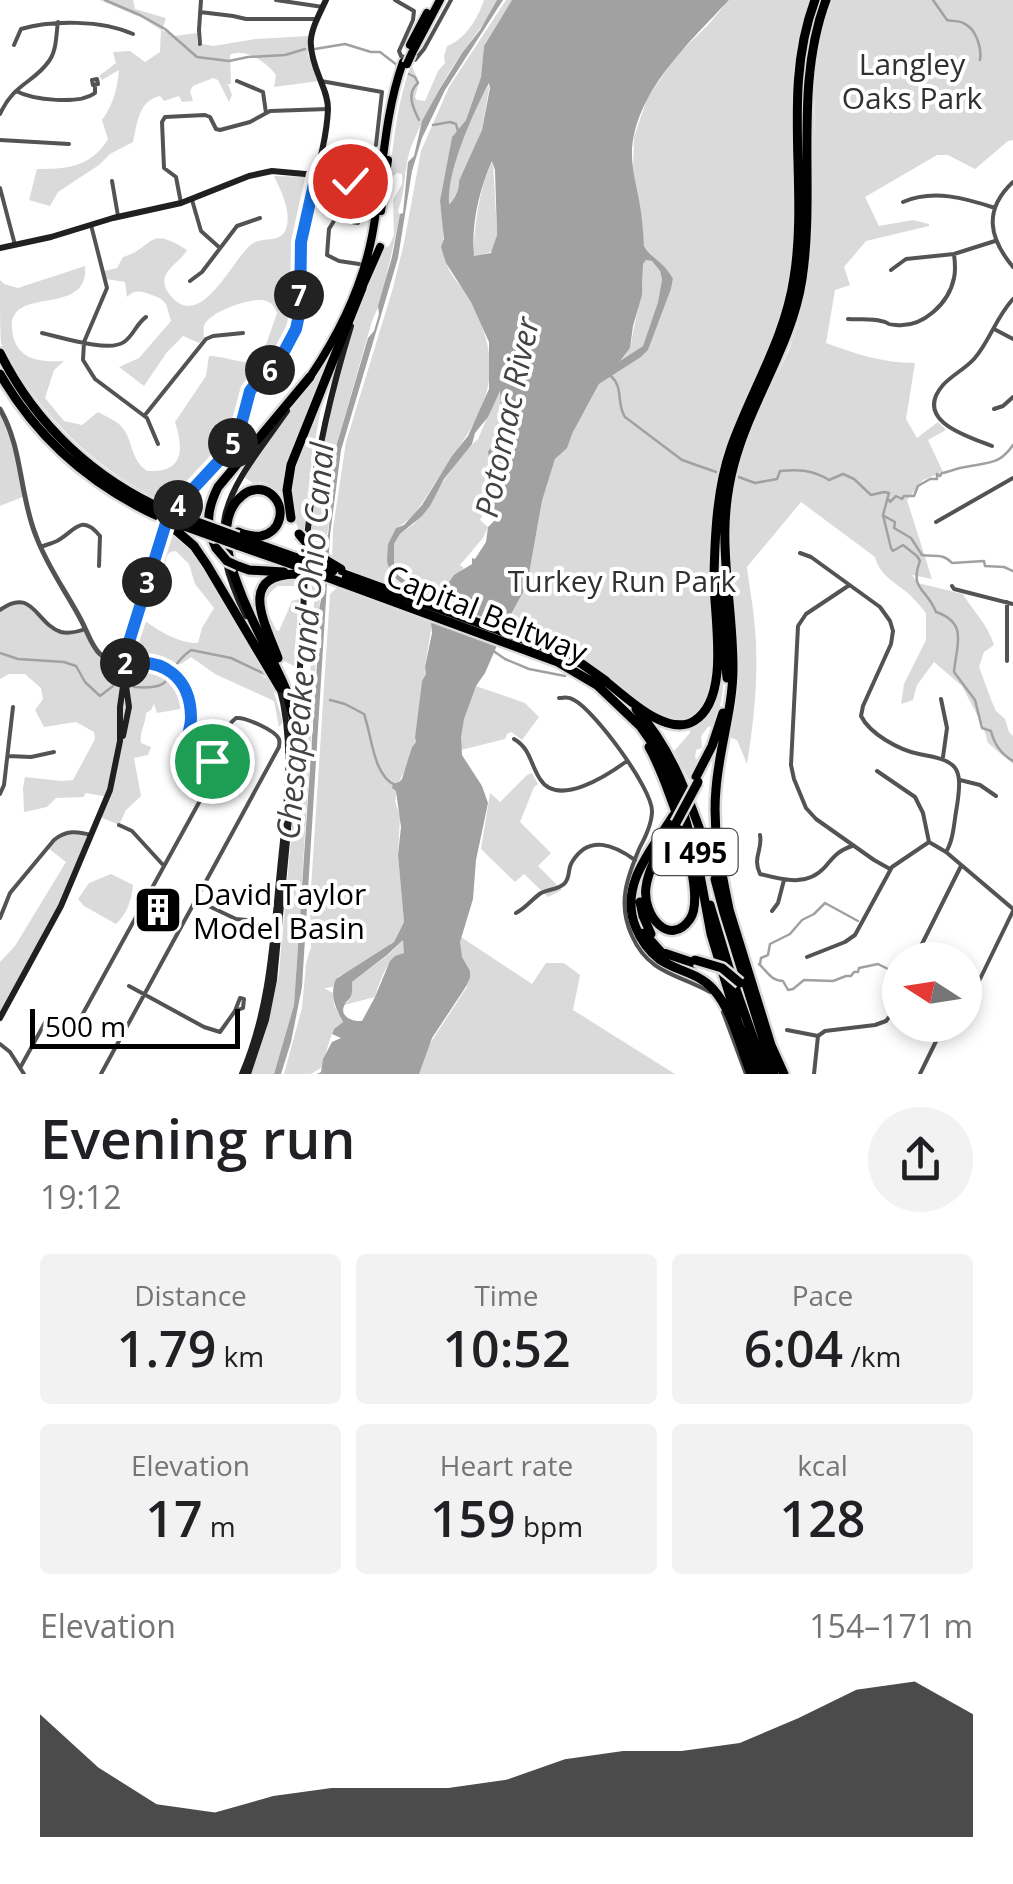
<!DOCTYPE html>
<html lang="en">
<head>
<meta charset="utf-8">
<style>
  body { margin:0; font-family:"Open Sans",sans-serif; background:#f2f2f2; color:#202124; height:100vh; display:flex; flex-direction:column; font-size:38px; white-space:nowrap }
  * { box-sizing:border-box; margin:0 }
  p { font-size:32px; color:#757577 }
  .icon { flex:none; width:55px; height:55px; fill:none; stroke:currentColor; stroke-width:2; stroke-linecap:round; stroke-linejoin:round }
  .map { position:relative; height:1074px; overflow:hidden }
  .side { display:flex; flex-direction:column; background:#fff; flex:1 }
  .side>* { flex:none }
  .needle { width:65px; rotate:282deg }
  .controls { position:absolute; left:882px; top:942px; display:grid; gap:20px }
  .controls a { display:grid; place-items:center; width:100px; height:100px; border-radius:50%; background:#fff; box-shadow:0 5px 15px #0003; font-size:50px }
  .scale { position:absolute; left:30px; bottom:25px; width:210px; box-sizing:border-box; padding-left:10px; border:5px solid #000; border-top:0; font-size:28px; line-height:35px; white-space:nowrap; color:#000; -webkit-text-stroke:8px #fff; paint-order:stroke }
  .pin { position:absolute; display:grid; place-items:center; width:85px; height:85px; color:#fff; margin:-42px; border:5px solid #fff; border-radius:50%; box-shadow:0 2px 10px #0007 }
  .km { position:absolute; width:50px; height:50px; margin:-25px; border-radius:50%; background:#222; color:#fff; font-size:28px; line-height:50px; text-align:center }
  .round { display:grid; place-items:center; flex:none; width:105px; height:105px; border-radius:52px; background:#f2f2f2 }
  .head { display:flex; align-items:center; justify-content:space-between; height:170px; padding:0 40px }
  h1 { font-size:55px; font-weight:600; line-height:75px }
  .metrics { display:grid; grid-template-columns:repeat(3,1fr); gap:15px; height:170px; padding:10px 40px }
  .metrics div { display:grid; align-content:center; border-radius:10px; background:#f2f2f2; text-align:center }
  .metrics b { font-size:50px; font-weight:600 }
  .metrics small { font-size:28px; font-weight:400 }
  .metrics p { font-size:28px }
  .chart { height:280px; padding:20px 40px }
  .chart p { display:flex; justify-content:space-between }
  .chart svg { width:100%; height:180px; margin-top:10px; fill:#000; opacity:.7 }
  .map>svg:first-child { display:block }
  .green { fill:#dadada }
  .water { fill:#a1a1a1; fill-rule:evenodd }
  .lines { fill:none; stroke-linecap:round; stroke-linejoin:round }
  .stream { stroke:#a1a1a1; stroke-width:2.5 }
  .primary-casing { stroke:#dbdbdb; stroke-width:12 }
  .motorway-casing { stroke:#dbdbdb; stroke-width:14 }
  .minor { stroke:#535353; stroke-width:4 }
  .tertiary { stroke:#535353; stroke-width:5 }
  .secondary { stroke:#202020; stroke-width:6 }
  .primary { stroke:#000; stroke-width:8 }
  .motorway { stroke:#000; stroke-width:9 }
  .primary-bridge-casing { stroke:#dbdbdb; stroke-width:12; stroke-linecap:butt }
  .motorway-bridge-casing { stroke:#dbdbdb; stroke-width:14; stroke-linecap:butt }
  .primary-bridge { stroke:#000; stroke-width:8 }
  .motorway-bridge { stroke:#000; stroke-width:9 }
  .route-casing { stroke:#fff; stroke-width:20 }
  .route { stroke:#1a73e8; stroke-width:12 }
  .labels { text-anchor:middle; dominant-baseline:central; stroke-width:8; stroke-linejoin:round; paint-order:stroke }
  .shield { fill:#fff; stroke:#4c4c4c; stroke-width:2.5 }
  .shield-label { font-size:28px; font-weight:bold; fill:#000 }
  .park-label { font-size:30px; fill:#313131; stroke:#fff }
  .street-label { font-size:30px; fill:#000; stroke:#fff }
  .poi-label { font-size:30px; fill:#000; stroke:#fff; text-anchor:start }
  .water-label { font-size:32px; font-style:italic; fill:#424242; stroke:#fff }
</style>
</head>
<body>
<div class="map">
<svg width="1013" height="1074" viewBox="0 0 1013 1074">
  <rect width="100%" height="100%" fill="#fff"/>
  <path class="green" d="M100,0H133L135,9L166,18L162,30L174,36L197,33V43L213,46L256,39L309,36L308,55L319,81L274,87L276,75C267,62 244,47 230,55L231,84H228L232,95L229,102L218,80L213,78L193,86L190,91L193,101L182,102L179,96L164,101L160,96C139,100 137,124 133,142L110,154L99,165L58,192L50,206L29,200L37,169C68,169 91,167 108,139L102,120C114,103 117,89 119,70L102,80L99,76L116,63L113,52L130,51L145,62L160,52L161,30L142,18Z
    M484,0H497C488,20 475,35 462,53C443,79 426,113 413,142C403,164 407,189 398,211L400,215L381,301L372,321L336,447L327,516L330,518L323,557L310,545C308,511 316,478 323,444C336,378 353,311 381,250L389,246L394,235L393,200L402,184V174L397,173L390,178C393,139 398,101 411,64L419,82L415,97L417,100L425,101L438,71L445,63L444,56L447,46C465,40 478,18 484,0Z
    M506,0H512L484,46L481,77L466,120L452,137L440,205C448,225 439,245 447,265C452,279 465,289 472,303C510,379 482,414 439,477C426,495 417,518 396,528L388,544L394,579L422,599L338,567L332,560L333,529L346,442L393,288L404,243L421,151L449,87Z
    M729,0H810L797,46L795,63L794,248L787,297L712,540L709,576L714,655L712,686L703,707L689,720L674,721L652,712L619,684L569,651L506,624L527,585L542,501L555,459L569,443L573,432L599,384L641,357L648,350L671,289L673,279L644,246L633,169L634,137L647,99L676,56L707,26Z
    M829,0H1013V140L1008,141L975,169L948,155H937L865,197L879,226L913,220L929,224V226L866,241L844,267L850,285L835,290L826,343C856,354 883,363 915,363L906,419L917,438L938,422L946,430L928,440L943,472L923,480L907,500L932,579L912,575L918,583L963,594C975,614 987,623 994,645L984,652L979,667L992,702L996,711L1005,719L1009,732L1013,736V764L988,743L983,726L962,686L934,662L917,685L913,700L901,704L904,684L926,640V613C921,607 915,600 909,594C895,582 880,576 875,557L801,502L747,567C749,587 754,609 755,630C759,674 754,721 747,764L737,740L729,737L738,685L728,538L732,492L740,458L750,432L789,350L798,323L806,288L812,234L816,48Z
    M490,83L482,130L453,201L448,204C450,163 469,117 490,83Z
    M493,160L497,235L493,251L476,257L473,254C476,220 478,191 493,160Z
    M274,176L311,177L297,231L299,237L295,324L275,364L259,376L230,445L174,507C114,480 69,443 30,390C20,376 7,359 1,343C0,328 0,297 0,280L4,284L18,288L85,266C89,311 29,292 15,314C10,320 12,329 13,336C19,361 42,362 64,361L54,370L45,398L64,421L82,425L98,412C105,416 115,420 121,426C134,440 129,458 147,471C184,473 184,449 175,422L206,376L209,356C227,356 245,367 261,359L277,313C273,306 274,304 266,301C252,296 214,311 206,322C202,327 204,333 204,338L199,343L183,336L167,352L144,386L119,367L139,358L171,321L166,304L160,298C148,294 137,286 127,297L125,282L106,279L104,271L117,268L123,257C155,248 146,224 187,250C179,265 153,273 170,295C201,334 233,257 252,244C263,236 280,244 286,229C292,212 281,191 274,176Z
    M646,260L652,261L660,271L662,279L658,302L643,346L620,361L630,348L643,283V264Z
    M331,350H334L284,495L268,484L261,482L253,483L245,478V474Z
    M324,391L312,458L304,533L301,534C275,485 305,439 324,391Z
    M500,391L503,424L490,449L489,460L498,496L494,499L496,507L493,515L485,511L480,520L488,527L483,538L460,565L464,568C453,577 448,589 438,598L431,597L425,589L400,573L394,562V544L400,534L414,524L463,453L478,439L498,392Z
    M0,409L10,428L25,496L0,506Z
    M169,530L196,554L264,665L261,674L271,683L283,722L279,727L274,701L215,674L191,657L181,664L175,663L170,668L163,665L178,680L186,708L157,713L154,704L151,710L146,713C146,723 139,733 141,743L151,747L148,755L134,758L141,796L126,810L119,825L100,817L108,797L86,793L83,797L56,798L47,807L24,812L23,788L25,777L62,781L73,780L95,739L94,732L76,722L44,727L35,710L43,699L41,688L25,674H9L0,679V610C37,588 37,633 70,633C75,633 80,630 85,629C93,646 101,660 120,666L122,677L125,665L141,662L158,664C153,658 140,658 131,658L139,629L145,621C159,631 181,644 198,643L202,628L214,608L195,584L189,564L176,551L170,552L167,556L153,604L146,603Z
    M284,577L299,579L298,586H278C256,601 269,612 276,630L279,631L292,601L299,599L294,666L284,661L280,656C275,640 254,597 269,584C273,580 279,579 284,577Z
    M311,580L321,583L294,1005L274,1074H251L266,1031L279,973L302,712L307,706L309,698L314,603Z
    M337,588L432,623L425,667L426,674L422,681L415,737L416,742L412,747L408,764L399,782L395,801L400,817L398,855L404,922L394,942L350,972L339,976L333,987L324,988L333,993L334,1005L343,1022L333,1030L321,1068L311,1074H284L302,1008L306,964L311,947L310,904L330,594Z
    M720,642C725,674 725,693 715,725L708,727L701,736L702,748L696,750L695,758L699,760L703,755L690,782L674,751L690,733L691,726L708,712Z
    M473,685L525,703L539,717L522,740L511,732L507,734L505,739L461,750L460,726Z
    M532,773L538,784L534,787L520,822L551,853L538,866L562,890L548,897L524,874L515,882L481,849L490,793L500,802L527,775Z
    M71,832L92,835L61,906L0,1018V962L15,946L66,862L48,848L54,840Z
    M111,874L133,885C132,899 127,914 116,924L84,906L78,899L89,883Z
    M461,937L532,984L546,963H564L580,975L573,1010L675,1074H418L423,1054L467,987L452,968Z
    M403,940L405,941L404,953C386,959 380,981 375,997L344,1005L350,999L352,982L388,955Z"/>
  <path class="water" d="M497,0H503L445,90L422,138L412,171L398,258L341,450L330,535L302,987L291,1042L281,1074H274L294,1005L318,649L321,648C322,636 321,635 319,625C317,615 321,602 322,593L325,591L326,572L322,566L324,538L328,535L330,518L327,516L336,447L368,338L374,331L379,314L378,306L392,257L400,214L403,213L408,162L414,156L422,121L439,90L462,53L480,30Z
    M512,0H729C691,41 633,93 632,154C632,169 636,184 639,200C642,215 643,230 644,246C651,258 664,262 673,279L671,289L648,350L641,357L599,384L573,432L567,448L555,459L542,501L527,585L509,618L485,673L476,686L464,719L461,737L462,755L482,786L488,803L476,860L473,899L460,942L462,957L470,971V978L465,988L432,1038L419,1074H317L321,1072L323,1059L332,1042L341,1038L332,1034L334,1029L343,1022C336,1009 329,995 336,979L394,942L404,922L398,855L401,827L396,791L392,788L393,784L399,782L402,779L412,747L416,742L415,737L422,681L426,674L425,667L432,633L430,612L427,603L391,575L387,561L388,544L396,528L404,525L422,505L452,456L468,436L489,389V342L471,302L446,263L441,247L444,239L440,201L452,137L466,120L481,77L484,46ZM489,83L490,88L482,130L459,181C460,187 454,202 449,204C447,170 473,113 489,83ZM492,161L495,170L497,235L491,253L474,256C471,225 479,190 492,161ZM646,260L652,261L660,271L662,279L658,302L643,346L620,361L630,348L633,326L642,295L643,264ZM500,391L503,436L501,441L494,442L488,452L498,496L494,498C496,507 493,513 494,521L488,527L486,542L475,559L472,558V564L454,575L438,598L419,591L398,575L394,562V544L400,534L422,516L430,506L444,479L472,444L475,433L488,417ZM403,940L404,953L395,956L390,961L375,997L362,1021C352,1022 338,1016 345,1004C346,1001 349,1000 350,998C353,993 352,987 352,982L387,955Z"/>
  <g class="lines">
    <path class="stream" d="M105,0L140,15L165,29L197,57L229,61L248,57L285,55L305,49
      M933,0L947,20C950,21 961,21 963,23C976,28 982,48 980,60
      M315,49L345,44L371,52H380L397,65
      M409,74L415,77L418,83C406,93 413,108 419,120
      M433,125L450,122L456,124L458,131
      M611,376C624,388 616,403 625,417L682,460L719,473
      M736,476L755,483L777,479L780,471C798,469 813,470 829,480L843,474L854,479L871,495L884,492L889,493L883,515L891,548L893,551L903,545L917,556L920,561C909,590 927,588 936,612C969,623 956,646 954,672L975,700L982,728L991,731C994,744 1001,754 1013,761
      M889,500L890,502L896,496L902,499L904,496H914L918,486L930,479H937V474L940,476L942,473C949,472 957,468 965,467C990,462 999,465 1013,445
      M884,516L895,522L894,528L911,538L922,555C935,557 943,553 952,563L984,561L985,566L1004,567L1013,571
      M492,650L505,659L529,669L565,676
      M0,653L18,659L64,662L76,666L85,682L100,696L113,686
      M134,687C180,691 162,670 191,650L231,658L269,676
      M330,700L345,704L364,714C372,736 373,775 395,785
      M759,964C767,971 771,981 783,981L788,990L793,989L804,980L833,981L846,976H851L854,972H858L859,968L878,964L888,969
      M760,964L761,958L768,955L770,944L790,934L802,920L814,914L825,903L858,921"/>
    <g class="primary-casing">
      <path id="primary" d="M410,45L427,13
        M412,53L440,0
        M381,211L388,160
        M362,288L380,247
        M310,377C339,334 362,288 372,236C383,178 383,118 403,62"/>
    </g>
    <g class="motorway-casing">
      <path id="motorway" d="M0,353C36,425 94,479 167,511
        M0,374C38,440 93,487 162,518
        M291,518L287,490L291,465L362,288
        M238,532C245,535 253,537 261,536C281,532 287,507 271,494C263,488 251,488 243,495C192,534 273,651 288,695
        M243,539L297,558
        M237,545L297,566
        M194,546L207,565L280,688
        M216,548C205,526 207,509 218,487L310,377
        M238,566L249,570L284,572
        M341,573L548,648L582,664L606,681
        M719,579L727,678
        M340,582L558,662L597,685L640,726L662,757L680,800L698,864L711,934L738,1023L758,1074
        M278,658C266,625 236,575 296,574
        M603,679C624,695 666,738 694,721C732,698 713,613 714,576C715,534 717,488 731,448C751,391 785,339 794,278C809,185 781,90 815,0
        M287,692L294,721V767
        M636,709C681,759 695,821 719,882
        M649,747C665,775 709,892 690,919C670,948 642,916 646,887C649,864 665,843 676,823
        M696,777L712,746L723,713
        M673,816C652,850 618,885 636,928C641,940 649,951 659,959C676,971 699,973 713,989C733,1011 740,1047 751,1074
        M715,879L724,913L774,1074
        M640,902L643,916L651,934
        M710,905L733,981L766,1074
        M728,906L771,1045L784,1074
        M729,909C721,869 712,830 716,789C719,748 733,709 733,668C733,596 714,537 734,464C751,400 792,345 802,279C816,187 793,88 826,0
        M644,933L661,952L694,963"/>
    </g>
    <path class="minor" d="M276,0L323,7
      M395,0L414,11L413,20L399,51L401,56L415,60L424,49L451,0
      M200,12L233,16L246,19H317
      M200,44L199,30L201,0
      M14,45L21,29C52,20 102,20 133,34
      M97,79L98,84L93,85L92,80Z
      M237,81L263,92L266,113
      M321,81L382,92L376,145
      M16,91C33,100 79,105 95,93V86
      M0,114C14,83 34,83 49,61C57,50 56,34 58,22
      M0,140L69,144
      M317,178L321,180L328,199L339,208L337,216L343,221L358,223
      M321,180L345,187C351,183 355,171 355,165L351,164L348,168L352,175
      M112,181L118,216
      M1013,182C983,210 989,238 1013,267
      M0,188L15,245
      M192,200L201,231L220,248
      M903,202C933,189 965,198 995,208
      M181,203L176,177L164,168L162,122L165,117L205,115L210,117L216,129L220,130L250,122L270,111L328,109
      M337,216L329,229L327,255L339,261L359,264
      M91,225L107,288L84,342L83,360L95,379L147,418L158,444
      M891,270L906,259L954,254L995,241
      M190,281L202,272L237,226L260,218
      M848,319C859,320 871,318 881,321C894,324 882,324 896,325C923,328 949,303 954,278C956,270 955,262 954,254
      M994,329L1013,339
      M42,333C60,337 109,353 124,342C134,335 136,324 146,317
      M994,409L1003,406L1013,397
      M145,415L206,339L213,336L243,333
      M992,446C969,437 912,421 943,385C952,375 965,369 974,359C990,341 996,317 1013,299
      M936,522L1013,478
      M41,547C45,545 53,543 57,541C75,531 81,513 100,536L99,566
      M800,553L811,557L880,607L890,621L893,631L891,644L863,706L861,716C870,734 899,750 919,754C958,761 963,766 957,806C954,821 954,839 946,852
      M848,586L806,614L798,626L791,765L794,779L806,808L816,819L874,860L890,869
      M952,586L954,589L1013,604
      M0,610C33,586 36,624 61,632C70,634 77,632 85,629
      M1007,661V602
      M125,665C163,656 191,679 191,718C191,729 186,740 183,751L212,761
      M559,698C565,698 568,696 574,700C594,710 652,788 652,811C652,824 646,836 640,847C627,877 617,904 632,936C649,974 678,974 710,992
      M941,699L947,728L943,757
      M514,739C531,749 530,764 540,779C558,808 608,775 627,761
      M8,756L31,757L54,752
      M877,771L915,797L923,813L929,842L946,852L1013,909
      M960,780L980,785L996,796
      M0,794L4,785L13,707
      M119,825L132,831L164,866
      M760,835C763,850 752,857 760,874C783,880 807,887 825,867C834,856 838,851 852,846
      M196,900L236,919L247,920
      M772,911L778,903L784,880
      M516,913C526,908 532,899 541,893C549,889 557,890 564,884C571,877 567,870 572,862C589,834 614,845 635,860
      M0,918L10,893L54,840C66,830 77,831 91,835
      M807,957L845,942L855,935L892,867L929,842
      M914,960L961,866
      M129,986L204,1027L220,1032L235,1011L243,1008L244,999L240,998L235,1011
      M965,997L980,979L1013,911
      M723,1012L746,1074
      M787,1030L818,1036L825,1031L875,1025L886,1021L894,1011L900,989
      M0,1044L10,1052L24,1074
      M20,1068L47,1019L53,1016L72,1023L81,1017L218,768L212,761C216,746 224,728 236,718C245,717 275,730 279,739C280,742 279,745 279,747L101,1074
      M814,1074L818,1036
      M920,1074L944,1025"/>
    <path class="tertiary" d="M0,409C23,449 19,494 36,536C47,566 65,590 80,618C94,644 92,658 125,665"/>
    <path class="secondary" d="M0,248L51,237L113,218L181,203L249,176L272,171L316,175
      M305,563C310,481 327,404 351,326
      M246,616C198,519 231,490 287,411
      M297,723L305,575
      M123,736L129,707L125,679
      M0,1018L61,906L110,790L120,741V707L129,645L166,523C183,494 213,475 231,447C242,429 241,407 251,390C257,380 265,375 273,368C284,357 294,336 298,321C304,296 297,269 300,244C306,199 326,155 328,109C328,98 324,89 320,79C305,42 309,35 326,0
      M242,1074C270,1009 273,940 280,870C286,809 296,746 279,686
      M248,1074L266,1020L274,980L294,765"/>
    <use href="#primary" class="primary"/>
    <use href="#motorway" class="motorway"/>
    <g class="primary-bridge-casing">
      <path id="primary-bridge" d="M407,64L412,53"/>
    </g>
    <g class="motorway-bridge-casing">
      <path id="motorway-bridge" d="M167,511L238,537
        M162,518L237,545
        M163,523L178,532L194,546
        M299,534L316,554L341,569
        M216,548L227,561L238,566
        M297,558L333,571
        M297,566L340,582
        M296,574L318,579
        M676,823L698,782
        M695,960L722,968L740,983"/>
    </g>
    <use href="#primary-bridge" class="primary-bridge"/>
    <use href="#motorway-bridge" class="motorway-bridge"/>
  </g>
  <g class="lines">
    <g class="route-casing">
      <path id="route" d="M212,761L183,751C186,740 191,729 191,718C191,678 163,656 125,665L128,645L166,523L177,506L230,449L240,429L250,391L258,380L279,361L296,329L300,310L301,242L316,175L321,180L342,187L350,181"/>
    </g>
    <use href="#route" class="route"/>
  </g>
  <defs>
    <g id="building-square" transform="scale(2.5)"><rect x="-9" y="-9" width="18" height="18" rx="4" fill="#000" stroke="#fff"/><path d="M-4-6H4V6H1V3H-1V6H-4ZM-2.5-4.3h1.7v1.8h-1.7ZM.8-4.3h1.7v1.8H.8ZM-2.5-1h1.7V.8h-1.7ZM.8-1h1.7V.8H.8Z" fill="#fff"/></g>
  </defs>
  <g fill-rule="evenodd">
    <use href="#building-square" x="158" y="910"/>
  </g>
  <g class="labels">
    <rect class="shield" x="652.5" y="829" width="85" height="46" rx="8"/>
    <g class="shield-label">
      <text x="695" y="852">I 495</text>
    </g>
    <g class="park-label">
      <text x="912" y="63">Langley<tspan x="912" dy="34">Oaks Park</tspan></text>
      <text x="622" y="580">Turkey Run Park</text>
    </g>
    <g class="street-label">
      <text transform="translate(487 613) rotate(22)">Capital Beltway</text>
    </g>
    <g class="poi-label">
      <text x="193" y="893">David Taylor<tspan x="193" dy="34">Model Basin</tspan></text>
    </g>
    <g class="water-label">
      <text transform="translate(506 417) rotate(-78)">Potomac River</text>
      <text transform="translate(304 641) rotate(-85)">Chesapeake and Ohio Canal</text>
    </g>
  </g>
</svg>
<div class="controls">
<a><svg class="needle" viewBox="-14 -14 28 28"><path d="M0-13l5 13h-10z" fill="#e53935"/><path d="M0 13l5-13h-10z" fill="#757577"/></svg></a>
</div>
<div class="scale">500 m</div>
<div class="pin" style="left:212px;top:761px;background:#1e9e55"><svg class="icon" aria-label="arrive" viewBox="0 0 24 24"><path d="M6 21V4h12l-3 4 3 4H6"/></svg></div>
<div class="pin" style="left:350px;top:181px;background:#d93025"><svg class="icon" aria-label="check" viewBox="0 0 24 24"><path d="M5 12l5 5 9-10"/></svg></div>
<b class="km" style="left:125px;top:663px">2</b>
<b class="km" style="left:147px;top:582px">3</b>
<b class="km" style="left:178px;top:505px">4</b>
<b class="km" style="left:233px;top:443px">5</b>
<b class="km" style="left:270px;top:370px">6</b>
<b class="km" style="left:299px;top:295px">7</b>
</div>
<section class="side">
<div class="head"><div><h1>Evening run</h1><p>19:12</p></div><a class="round"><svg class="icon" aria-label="share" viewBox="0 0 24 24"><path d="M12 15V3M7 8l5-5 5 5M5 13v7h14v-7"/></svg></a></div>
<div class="metrics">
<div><p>Distance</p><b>1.79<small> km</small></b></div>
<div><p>Time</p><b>10:52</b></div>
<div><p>Pace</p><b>6:04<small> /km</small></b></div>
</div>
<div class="metrics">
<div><p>Elevation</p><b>17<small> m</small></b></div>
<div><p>Heart rate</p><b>159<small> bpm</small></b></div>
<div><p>kcal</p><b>128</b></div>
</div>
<div class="chart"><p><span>Elevation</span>154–171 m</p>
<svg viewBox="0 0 160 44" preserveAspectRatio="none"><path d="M0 44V14L10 27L20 36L30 38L40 34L50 32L60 32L70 32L80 30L90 25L100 23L110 23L120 21L130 15L140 8L150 6L160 14V44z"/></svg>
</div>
</section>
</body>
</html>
